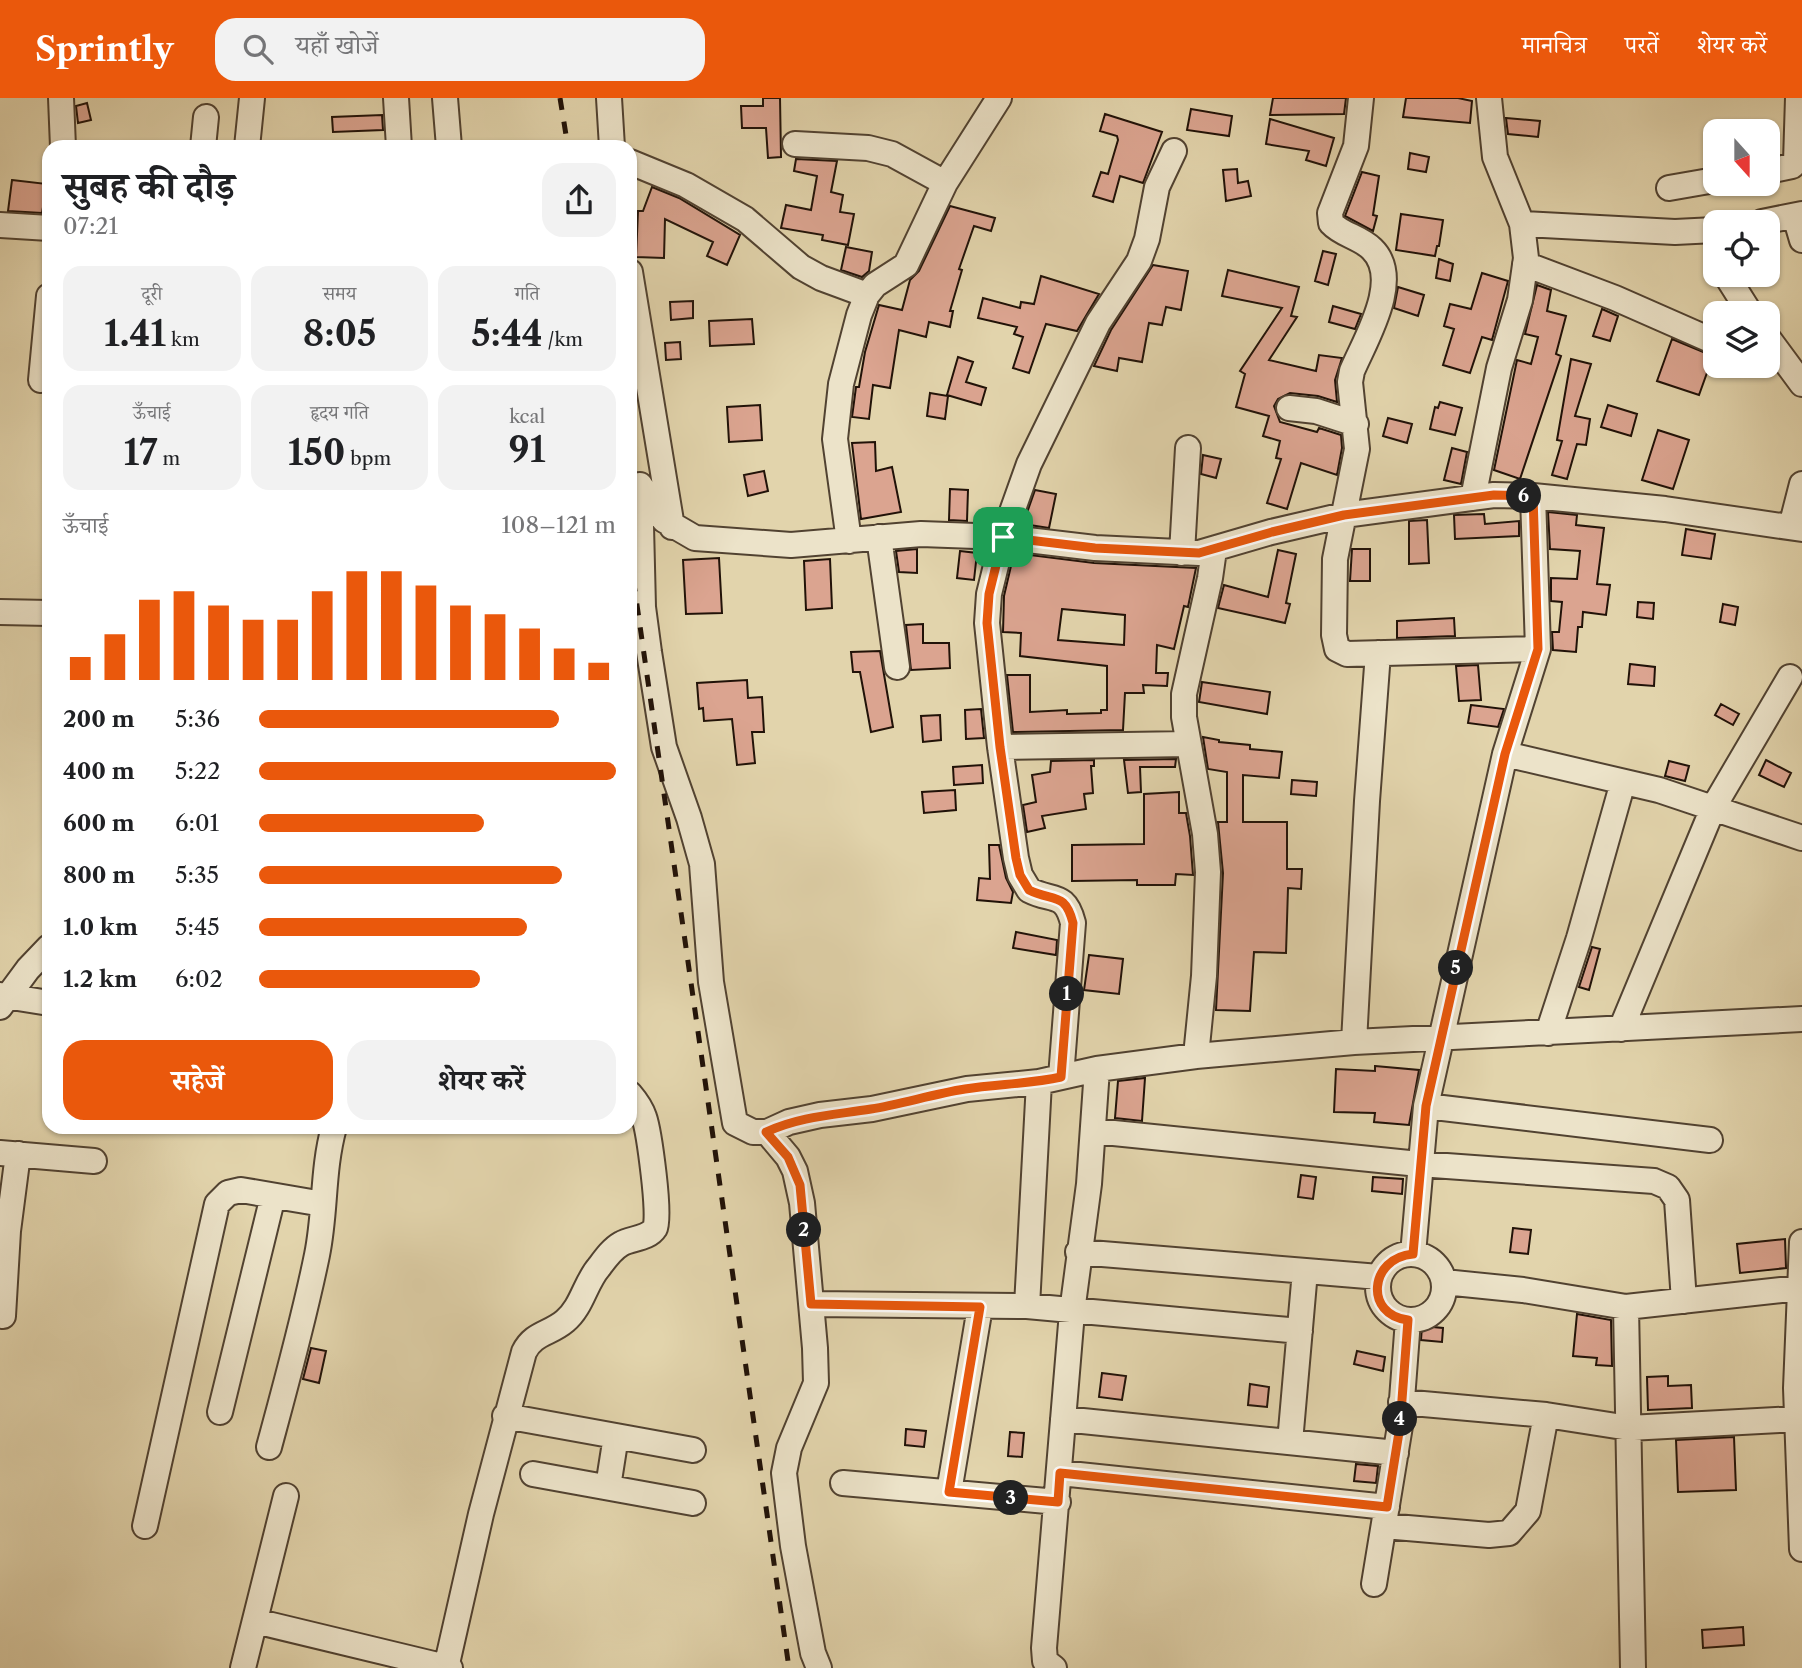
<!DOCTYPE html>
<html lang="hi">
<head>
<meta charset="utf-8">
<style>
  body { margin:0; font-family:"Libre Caslon Text","Noto Serif Devanagari",serif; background:#f2f2f2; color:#202124; height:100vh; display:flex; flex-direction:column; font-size:26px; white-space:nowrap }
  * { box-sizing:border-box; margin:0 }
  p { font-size:23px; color:#757577 }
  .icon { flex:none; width:38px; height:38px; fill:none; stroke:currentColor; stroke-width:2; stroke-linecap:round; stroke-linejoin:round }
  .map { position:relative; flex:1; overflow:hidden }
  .details { position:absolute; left:42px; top:42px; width:595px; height:994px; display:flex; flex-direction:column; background:#fff; border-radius:21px; box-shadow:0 2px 5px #0004 }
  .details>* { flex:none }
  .needle { width:46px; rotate:159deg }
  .fabs { position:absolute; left:1703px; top:21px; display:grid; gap:14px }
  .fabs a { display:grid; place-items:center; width:77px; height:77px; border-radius:14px; background:#fff; box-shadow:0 2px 5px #0004; font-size:35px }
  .pin { position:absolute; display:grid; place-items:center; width:60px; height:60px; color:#fff; margin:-30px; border-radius:14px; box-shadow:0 4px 10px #0006 }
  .km { position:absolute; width:35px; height:35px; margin:-18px; border-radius:50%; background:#222; color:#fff; font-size:19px; line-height:35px; text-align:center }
  .round { display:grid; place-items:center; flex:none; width:74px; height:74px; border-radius:21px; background:#f2f2f2 }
  .headline { display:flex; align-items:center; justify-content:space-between; height:119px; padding:0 21px }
  h1 { font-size:38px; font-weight:700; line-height:52px }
  .metrics { display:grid; grid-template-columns:repeat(3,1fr); gap:10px; height:119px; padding:7px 21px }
  .metrics div { display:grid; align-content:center; border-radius:18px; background:#f2f2f2; text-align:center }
  .metrics b { font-size:35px; font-weight:700 }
  .metrics small { font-size:19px; font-weight:400 }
  .metrics p { font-size:19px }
  .chart { height:196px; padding:14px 21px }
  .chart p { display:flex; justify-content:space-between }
  .chart svg { width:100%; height:126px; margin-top:7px; stroke:#ea580c; stroke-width:6 }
  .cta { display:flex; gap:14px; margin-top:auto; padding:14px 21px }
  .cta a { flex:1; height:80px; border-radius:21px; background:#ea580c; color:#fff; font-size:28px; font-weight:700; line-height:80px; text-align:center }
  .cta a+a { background:#f2f2f2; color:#202124 }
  ul { padding:0 21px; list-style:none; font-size:23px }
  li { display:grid; grid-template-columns:112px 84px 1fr; align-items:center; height:52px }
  li i { height:18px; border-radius:9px; background:#ea580c }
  header { display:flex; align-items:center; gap:42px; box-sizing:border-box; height:98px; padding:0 35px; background:#ea580c; color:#fff }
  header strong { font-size:33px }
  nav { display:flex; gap:38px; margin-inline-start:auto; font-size:24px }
  .search { width:490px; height:63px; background:#f2f2f2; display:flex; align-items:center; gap:18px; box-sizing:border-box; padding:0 24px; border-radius:21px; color:#757577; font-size:26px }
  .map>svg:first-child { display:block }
  .building { fill:#dba490; stroke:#211208; stroke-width:2; fill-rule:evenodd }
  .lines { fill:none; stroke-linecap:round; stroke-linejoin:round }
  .minor-casing { stroke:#514231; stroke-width:28 }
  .minor { stroke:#ece3c9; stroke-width:24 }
  .rail { stroke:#211208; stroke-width:5; stroke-dasharray:12 12; stroke-linecap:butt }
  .route-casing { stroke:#fff; stroke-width:14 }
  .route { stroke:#ea580c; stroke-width:9 }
</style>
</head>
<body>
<header>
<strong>Sprintly</strong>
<div class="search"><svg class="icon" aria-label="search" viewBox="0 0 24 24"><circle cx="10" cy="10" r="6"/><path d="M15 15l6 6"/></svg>यहाँ खोजें</div>
<nav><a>मानचित्र</a><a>परतें</a><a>शेयर करें</a></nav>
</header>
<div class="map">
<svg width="1802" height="1570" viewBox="0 0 1802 1570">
  <rect width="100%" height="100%" fill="#e2d4ac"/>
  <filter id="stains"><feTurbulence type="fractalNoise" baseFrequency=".00286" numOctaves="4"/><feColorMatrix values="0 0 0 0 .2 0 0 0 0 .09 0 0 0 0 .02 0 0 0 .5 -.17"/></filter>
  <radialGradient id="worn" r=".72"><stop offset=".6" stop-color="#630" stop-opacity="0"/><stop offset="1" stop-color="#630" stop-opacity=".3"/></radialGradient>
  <path class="building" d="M763,0H780L781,59L768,60L766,30H742L741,8H763Z
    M1273,0H1346L1344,16L1270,17Z
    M1406,0H1458L1472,3L1470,25L1403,19Z
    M87,5L91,22L78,25L76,8Z
    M1191,11L1232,18L1229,38L1187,32Z
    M1105,16L1162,34L1143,85L1120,78L1113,104L1093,98L1101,74L1108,76L1118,42L1117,38L1100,33Z
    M382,17L383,32L333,34L332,19Z
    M1506,20L1540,23L1538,39L1508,36Z
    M1270,21L1334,40L1326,68L1306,62L1309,53L1266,46Z
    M1410,55L1429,59L1426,74L1408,71Z
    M796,61L837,63L831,94L843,97L840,114L854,116L848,147L822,142L823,137L781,130L786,107L811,112L817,78L794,73Z
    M1237,71L1238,85L1248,83L1251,98L1226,103L1223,72Z
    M1362,74L1379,78L1373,117L1377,118L1373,133L1345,118Z
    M12,82L47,86L42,115L8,113Z
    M652,89L679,100L740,137L727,167L707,158L713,144L665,121L664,160L636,159L638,113H643Z
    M950,108L995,120L991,133L974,128L959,171L962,172L950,213H953L950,229L929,224L926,239L899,232L890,290L873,287L869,321L852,319L856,289H859L865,254L879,207L902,212L910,182L919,173Z
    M1401,116L1443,122L1439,148H1437L1435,158L1396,152Z
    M846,149L872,154L869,173L862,179L841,172Z
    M1323,153L1336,156L1328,187L1315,183Z
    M1439,161L1453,166L1450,183L1436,180Z
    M1153,167L1188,173L1181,212L1166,209L1162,227L1149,225L1142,264L1119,260L1117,273L1094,268L1111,232Z
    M1228,172L1299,189L1291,218L1297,219L1269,262L1316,273L1319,257L1342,260L1335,282L1337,304L1318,298L1290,295L1278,301L1274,308L1280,324L1317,334L1319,330L1341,337L1342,350L1337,377L1301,365L1287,411L1267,405L1281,361L1276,360L1280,343L1263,338L1269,318L1236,309L1245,276L1240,273L1282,210L1222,198Z
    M1482,175L1508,183L1492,242L1482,239L1470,275L1443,267L1454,231L1444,228L1450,206L1471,211Z
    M1041,178L1099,196L1077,233L1046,226L1029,275L1013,270L1023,239L1014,236L1017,229L978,220L983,200L1020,210L1021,204L1034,206Z
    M1537,187L1551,192L1547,213L1566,218L1556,256L1561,258L1520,381L1494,372L1517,262L1531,266L1538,239L1525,236Z
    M1398,189L1424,197L1418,218L1394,210Z
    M693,203V220L671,222L670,204Z
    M1333,208L1361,216L1355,231L1329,224Z
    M1602,211L1618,218L1610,243L1593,238Z
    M752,221L754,246L710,248L709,223Z
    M1672,241L1713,258L1699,297L1657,283Z
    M680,244L681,261L666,262L665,245Z
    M958,259L973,264L966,284L986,290L981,307L947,297Z
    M1571,261L1591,266L1575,318L1590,321L1586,347L1577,346L1567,381L1552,377L1562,343L1557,342Z
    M930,295L948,298L945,321L927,318Z
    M1440,304L1462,310L1455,337L1430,331L1435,309L1438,310Z
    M760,307L762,342L729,344L727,309Z
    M1608,307L1637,316L1631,338L1601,329Z
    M1388,320L1412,326L1407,345L1383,338Z
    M1658,332L1689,342L1673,391L1642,382Z
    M875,344L876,373L892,369L901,414L861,421L852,345Z
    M1452,350L1467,354L1461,386L1444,382Z
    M1203,357L1221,361L1216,380L1201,376Z
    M764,373L768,393L748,398L744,377Z
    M950,391L968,392L967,423L949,422Z
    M1035,392L1056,396L1049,430L1023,426Z
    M1548,414L1577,417L1576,427L1604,430L1597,486L1610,487L1606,517L1583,514L1582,529H1578L1576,554L1553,552L1552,534H1559L1562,504L1551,503V480L1577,481L1580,453L1550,451Z
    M1484,416L1485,426L1519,423V438L1455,441L1454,417Z
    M1427,422L1429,465L1409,466V423Z
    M1686,431L1715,436L1711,461L1682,457Z
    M917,451V475L899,474L896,453Z
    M1352,451H1370V483H1350Z
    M1278,452L1296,456L1286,505L1290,506L1285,525L1218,510L1224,487L1268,499Z
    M960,453L977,455L974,482L957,480Z
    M1014,455L1094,465L1196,470L1188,509L1184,508L1174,551L1157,547L1156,575H1168L1167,588L1143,587L1144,595H1125L1123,632L1013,634L1007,577H1030V614L1067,612V616L1101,615V612H1107V568L1020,558L1021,535L1003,534L1004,498ZM1062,511L1125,517L1124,547L1058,542Z
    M719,460L722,515L686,516L683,462Z
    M830,461L832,510L806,512L804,463Z
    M1638,504L1654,505L1653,521L1637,519Z
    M1723,506L1738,509L1735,527L1720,524Z
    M1454,520L1455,538L1397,540V523Z
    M923,526V545H949L950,570L911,572L906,527Z
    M880,553L893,629L871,634L860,574H853L851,554Z
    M1630,566L1655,569L1654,588L1628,586Z
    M1478,567L1481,602L1459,603L1456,568Z
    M747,582L748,600L762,599L764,634H752L755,665L737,667L732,621L704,623L703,610L699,611L697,585Z
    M1202,584L1270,594L1267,616L1199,604Z
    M1721,606L1739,616L1733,627L1715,617Z
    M1471,607L1504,611L1498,629L1468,625Z
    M981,611L984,640L966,641L965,612Z
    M940,617L941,642L923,644L921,618Z
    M1203,639L1219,642V644L1250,647V651L1282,654L1279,680L1243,677V724H1287V771H1302L1301,791L1288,790L1286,855L1254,854L1250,913L1216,912L1223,775L1218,724H1227V674L1208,671Z
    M1176,661L1175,669H1140L1141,694L1128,695L1124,662Z
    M1094,662V668H1091L1093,695L1084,696L1086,711L1042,718L1045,730L1027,734L1023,707L1036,704L1032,677L1050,674L1051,663Z
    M1766,662L1791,675L1784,689L1759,677Z
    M1669,663L1689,668L1685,683L1665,678Z
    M982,667L983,685L954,687L953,669Z
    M1292,682L1317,684L1316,698L1291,696Z
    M955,692L956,712L924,715L922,694Z
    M1179,694V715H1186L1190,738L1193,777L1176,776L1175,787H1137V782L1072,783V747L1144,746V696Z
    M989,747H999L1006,780L1013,794L1011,805L977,802L979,780L990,781Z
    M1016,834L1057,842L1056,857L1013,850Z
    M1592,849L1600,851L1589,892L1579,889Z
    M1089,857L1123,861L1119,896L1084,892Z
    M1375,968L1419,972L1409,1027L1374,1024L1375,1015L1334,1014L1336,971L1375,973Z
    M1145,980L1142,1023L1115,1020L1118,983Z
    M1301,1077L1316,1079L1313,1101L1298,1099Z
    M1373,1079L1403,1081L1402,1096L1372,1093Z
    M1513,1130L1531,1132L1528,1156L1510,1154Z
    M1785,1141L1786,1170L1740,1175L1737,1146Z
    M1577,1216L1611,1222L1612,1268L1596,1267L1597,1260L1573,1258Z
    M1422,1228L1443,1230L1442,1244L1421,1242Z
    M311,1250L326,1253L319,1285L303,1281Z
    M1357,1253L1385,1259L1383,1273L1354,1266Z
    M1102,1275L1126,1278L1122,1302L1099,1299Z
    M1668,1278V1288L1691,1287L1692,1310L1648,1312L1647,1279Z
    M1250,1286L1269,1289L1267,1309L1248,1307Z
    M906,1331L926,1333L924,1349L905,1347Z
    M1010,1334L1024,1335L1022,1359L1008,1358Z
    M1734,1339L1736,1392L1678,1394L1676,1342Z
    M1356,1366L1378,1368L1376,1385L1354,1383Z
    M1743,1529L1744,1547L1703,1550L1702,1532Z"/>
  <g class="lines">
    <g class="minor-casing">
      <path id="minor" d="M61,0L63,49
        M396,0L399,49
        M445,0L449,49
        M609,0L612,49
        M1361,0L1356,48L1330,115L1331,125C1342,137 1360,139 1372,151C1403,181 1365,242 1352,273L1350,284L1357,351L1335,461L1334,537L1337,551L1347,556L1538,551
        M795,46L868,50L892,56L945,85
        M203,49L206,19
        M247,49L252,0
        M630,64L686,87L745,121L801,169L821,180L867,197
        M1768,73L1792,68L1796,64L1798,0
        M1669,90L1715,82
        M1795,118L1802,142
        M1762,124L1802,116
        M1522,126L1675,134L1715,132
        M0,127L49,130
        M1525,166L1615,200L1715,244
        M630,174L672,429
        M1726,177L1750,215
        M1768,240L1802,286
        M41,282L49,198
        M1289,310L1316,313L1356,326
        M640,387L643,509L649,554L664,649L689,720L702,766L711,884L735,1025L753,1034H767L789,1024L820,1017L872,1011L967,991L1039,984L1097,971L1196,958L1354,944L1802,921
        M640,387L664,422L695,440L791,447L921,436L1003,439L1095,450L1199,455L1271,434L1344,417L1494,397L1533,398L1665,411L1802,431
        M1473,400L1499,270L1520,202L1526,160L1522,126L1495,59L1489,0
        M1791,429L1802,386
        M879,439L897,569
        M849,443L835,341L841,286L859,217L867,197L875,187L906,167L945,85L999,0
        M1182,455L1188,350
        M0,514L49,515
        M1000,649L1188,646
        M1505,656L1659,692L1802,740
        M0,897L49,905
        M0,909L28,871L49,849
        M1621,931L1713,710L1790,579
        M1548,935L1579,840L1623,684
        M1354,944L1367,703L1378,555
        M1196,958L1204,878L1208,774L1205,736L1184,619V596L1210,480L1214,452
        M1061,979L1073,825C1065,793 1052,804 1029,792L1020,777L1016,760L1000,649L987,525L989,496L1003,439L1029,366L1098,225L1139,163L1147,141L1157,89L1174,53
        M1426,1008L1710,1042
        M1094,1033L1419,1066L1654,1083L1668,1089L1677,1102L1684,1203
        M767,1034L788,1059L795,1073L802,1105L815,1250L816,1285L789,1350L784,1375L793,1448L813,1555L819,1570
        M0,1055L94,1063
        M1802,1144L1796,1290L1802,1451
        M1078,1154L1379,1179
        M1378 1189a33 33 0 1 1 66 0a33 33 0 1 1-66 0Z
        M1413,1156L1426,1008L1505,656L1538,551L1533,398
        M1444,1184L1523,1192L1626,1209L1799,1190
        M811,1206L1027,1208L1300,1233
        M1027,1208L1039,984
        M1626,1209L1633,1570
        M3,1218L8,1133L18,1056
        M1401,1304L1546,1317L1629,1330L1796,1321
        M220,1314L273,1098
        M505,1318L693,1352
        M1063,1321L1396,1355
        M1290,1344L1305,1173
        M269,1349C286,1286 304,1221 317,1157C326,1113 322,1073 334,1029
        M1060,1375L1387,1409
        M533,1376L693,1405
        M843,1385L1058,1404
        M608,1389L616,1338
        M949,1394L980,1209
        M145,1428L217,1106L228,1095L241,1092L323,1106
        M1384,1428L1489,1437L1509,1435L1528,1413L1546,1317
        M1374,1486L1400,1328L1408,1222
        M255,1523L450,1570
        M243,1570L286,1398
        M446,1570L481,1416L524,1254C533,1235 550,1236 565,1223C582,1209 585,1185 599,1169C605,1161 612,1151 621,1146C631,1140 648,1141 655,1130C661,1120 649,1033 644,1019C641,1010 636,1003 630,996
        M1054,1570L1045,1563L1044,1550L1072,1214L1089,1086L1097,971"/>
    </g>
    <use href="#minor" class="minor"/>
    <path class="rail" d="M560,0L568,49
      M630,458L789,1570"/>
  </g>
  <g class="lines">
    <g class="route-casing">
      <path id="route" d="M1494,397L1533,398L1538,551L1505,656L1426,1008L1413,1156C1369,1160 1364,1217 1408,1222L1400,1328L1387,1409L1060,1375L1058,1404L949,1394L980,1209L811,1206L800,1087L788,1059L766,1034C801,1018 834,1017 871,1011C902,1006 933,996 965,991C997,986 1029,986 1061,979L1073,825C1065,793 1053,804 1029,792L1020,777L1016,760L1000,649L987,525L989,496L1003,439L1095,450L1199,455L1272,434L1344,417Z"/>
    </g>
    <use href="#route" class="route"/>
  </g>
  <rect width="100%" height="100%" filter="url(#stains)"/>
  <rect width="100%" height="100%" fill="url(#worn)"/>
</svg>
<div class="fabs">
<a><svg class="needle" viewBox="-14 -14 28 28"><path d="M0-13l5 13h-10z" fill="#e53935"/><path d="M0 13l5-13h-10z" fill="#757577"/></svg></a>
<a><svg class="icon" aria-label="locate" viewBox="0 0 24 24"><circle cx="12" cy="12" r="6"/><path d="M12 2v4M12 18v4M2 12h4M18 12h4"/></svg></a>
<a><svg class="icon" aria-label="layers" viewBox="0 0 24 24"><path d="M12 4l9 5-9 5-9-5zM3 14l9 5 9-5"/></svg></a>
</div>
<div class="pin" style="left:1003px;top:439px;background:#1e9e55"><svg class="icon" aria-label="arrive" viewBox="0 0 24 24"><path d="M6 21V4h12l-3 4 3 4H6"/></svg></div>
<b class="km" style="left:1067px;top:896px">1</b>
<b class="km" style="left:804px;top:1132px">2</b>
<b class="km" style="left:1011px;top:1400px">3</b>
<b class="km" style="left:1400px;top:1321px">4</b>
<b class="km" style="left:1456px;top:870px">5</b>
<b class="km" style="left:1524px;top:398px">6</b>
<section class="details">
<div class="headline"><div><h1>सुबह की दौड़</h1><p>07:21</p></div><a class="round"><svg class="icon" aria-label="share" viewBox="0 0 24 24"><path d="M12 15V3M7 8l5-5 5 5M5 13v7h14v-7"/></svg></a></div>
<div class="metrics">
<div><p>दूरी</p><b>1.41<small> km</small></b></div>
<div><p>समय</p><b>8:05</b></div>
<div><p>गति</p><b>5:44<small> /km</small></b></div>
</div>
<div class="metrics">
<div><p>ऊँचाई</p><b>17<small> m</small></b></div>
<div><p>हृदय गति</p><b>150<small> bpm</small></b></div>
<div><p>kcal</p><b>91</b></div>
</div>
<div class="chart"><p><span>ऊँचाई</span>108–121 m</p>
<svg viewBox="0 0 160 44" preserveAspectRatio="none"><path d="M5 44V36M15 44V28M25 44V16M35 44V13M45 44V18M55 44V23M65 44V23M75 44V13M85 44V6M95 44V6M105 44V11M115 44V18M125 44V21M135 44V26M145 44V33M155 44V38"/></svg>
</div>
<ul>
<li><b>200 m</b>5:36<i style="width:84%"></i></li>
<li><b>400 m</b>5:22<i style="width:100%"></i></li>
<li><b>600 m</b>6:01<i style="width:63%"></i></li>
<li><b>800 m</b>5:35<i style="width:85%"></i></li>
<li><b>1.0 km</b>5:45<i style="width:75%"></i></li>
<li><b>1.2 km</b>6:02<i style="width:62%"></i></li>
</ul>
<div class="cta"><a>सहेजें</a><a>शेयर करें</a></div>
</section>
</div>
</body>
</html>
